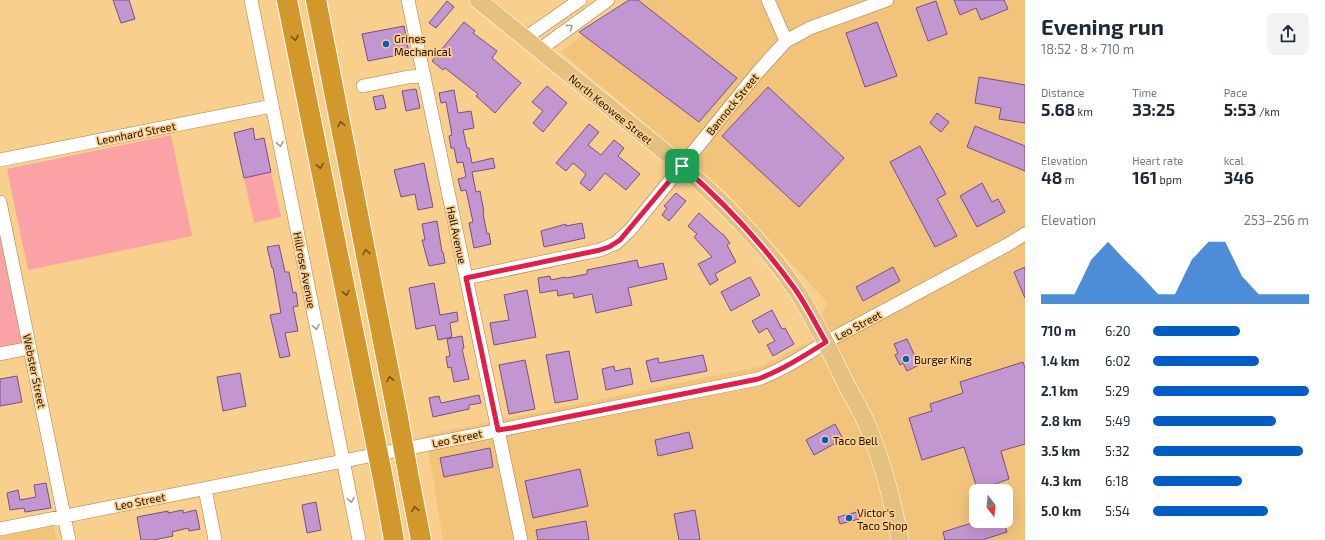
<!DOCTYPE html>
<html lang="en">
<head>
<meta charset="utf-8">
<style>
  body { margin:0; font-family:"Exo 2",sans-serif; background:#f2f2f3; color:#1f2937; height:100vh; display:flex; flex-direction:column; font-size:15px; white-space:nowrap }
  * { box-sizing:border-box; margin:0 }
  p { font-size:13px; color:#747a83 }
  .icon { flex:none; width:22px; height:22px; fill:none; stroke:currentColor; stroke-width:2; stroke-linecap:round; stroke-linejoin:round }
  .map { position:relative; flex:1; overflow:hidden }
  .side { display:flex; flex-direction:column; background:#fff; width:300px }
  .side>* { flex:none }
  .needle { width:26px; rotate:164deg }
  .buttons { position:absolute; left:969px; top:484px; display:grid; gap:8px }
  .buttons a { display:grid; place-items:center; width:44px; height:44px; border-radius:8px; background:#fff; box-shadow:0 4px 16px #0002; font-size:20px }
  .pin { position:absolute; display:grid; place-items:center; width:34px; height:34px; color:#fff; margin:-17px; border-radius:8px; box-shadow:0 2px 6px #0006 }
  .round { display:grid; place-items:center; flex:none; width:42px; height:42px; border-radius:8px; background:#f2f2f3 }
  .head { display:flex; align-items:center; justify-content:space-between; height:68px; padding:0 16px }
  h1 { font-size:22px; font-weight:700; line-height:30px }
  .metrics { display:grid; grid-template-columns:repeat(3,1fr); gap:6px; height:68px; padding:4px 16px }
  .metrics div { display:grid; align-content:center }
  .metrics b { font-size:17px; font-weight:700 }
  .metrics small { font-size:11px; font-weight:400 }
  .metrics p { font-size:11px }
  .chart { height:112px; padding:8px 16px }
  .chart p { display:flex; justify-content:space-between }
  .chart svg { width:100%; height:72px; margin-top:4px; fill:#025cc5; opacity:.7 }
  ul { padding:0 16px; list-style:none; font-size:13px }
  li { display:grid; grid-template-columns:64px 48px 1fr; align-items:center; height:30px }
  li i { height:10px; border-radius:5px; background:#025cc5 }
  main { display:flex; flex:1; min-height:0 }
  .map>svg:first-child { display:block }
  .built { fill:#f2c47b; fill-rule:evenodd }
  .green { fill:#faa2a5 }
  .building { fill:#c296d0; stroke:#774f84 }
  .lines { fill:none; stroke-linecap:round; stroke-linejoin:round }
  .minor-casing { stroke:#a67f3f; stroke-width:14 }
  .major-casing { stroke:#fff; stroke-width:18 }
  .highway-casing { stroke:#fff; stroke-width:22 }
  .minor { stroke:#fff; stroke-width:13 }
  .major { stroke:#e5c180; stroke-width:17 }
  .highway { stroke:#d3982c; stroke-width:20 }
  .highway-bridge-casing { stroke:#fff; stroke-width:22; stroke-linecap:butt }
  .highway-bridge { stroke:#d3982c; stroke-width:20 }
  .oneway { stroke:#a59f99 }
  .oneway2 { stroke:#795416 }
  .route-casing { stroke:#fff; stroke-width:8 }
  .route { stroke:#e11d48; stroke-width:5 }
  .poi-dot { fill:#025cc5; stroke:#f9cf8e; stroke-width:1.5 }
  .labels { text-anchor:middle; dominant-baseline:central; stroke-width:3.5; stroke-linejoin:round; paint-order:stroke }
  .poi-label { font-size:11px; fill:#1f1000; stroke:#f9cf8e; text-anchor:start }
  .street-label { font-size:11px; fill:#1f1000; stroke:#f9cf8e }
</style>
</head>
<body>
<main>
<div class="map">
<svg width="1025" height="540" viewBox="0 0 1025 540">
  <rect width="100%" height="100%" fill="#f9cf8e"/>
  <path class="built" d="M627,0H1025V540H443L426,435L762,366L812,340L827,302L725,191L561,52ZM976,491H1006V521H976Z
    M53,524L57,540H0V535Z"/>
  <path class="green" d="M171,135L192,236L28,270L7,169Z
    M271,172L281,217L254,223L244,178Z
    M0,202L30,348L0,354Z"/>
  <path class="building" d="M113,0H129L135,19L121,23Z
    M629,0H638L737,78L699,122L579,32Z
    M954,0H1004L1008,9L981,20L976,8L960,15Z
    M447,1L454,7L436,28L429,23Z
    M936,1L947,34L928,41L916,8Z
    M464,22L475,31L473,33L497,51L492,58L521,83L495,113L476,96L478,94L445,68L443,70L432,61Z
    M877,22L897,76L865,87L846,33Z
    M404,26L409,53L368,61L362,34Z
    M979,77L1025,85V123L999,119L1001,108L975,103Z
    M547,86L567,103L543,132L533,123L543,111L532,102Z
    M768,87L844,158L799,207L722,136Z
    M416,89L420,108L406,111L402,91Z
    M454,90L458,113L471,111L474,128L463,130L467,148H469L472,163L493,158L495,168L472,172L476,192L480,191L484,212L483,213L487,234L489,233L491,244L474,248L469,223L473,222L466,190L461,191L458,179L466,177L463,162L457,163L454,148H451L449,136L452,135L446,102L441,103L439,93Z
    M383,95L386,108L376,110L373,97Z
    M937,113L949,122L941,132L930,123Z
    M589,124L599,132L588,145L601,155L614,140L624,148L618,156L640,174L626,190L605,173L590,191L580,183L586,174L573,163L566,171L556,163Z
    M975,126L1025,146V171L967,147Z
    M253,128L255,140L264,138L271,172L244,178L234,133Z
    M920,146L946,194L937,199L957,236L935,247L890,162Z
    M424,163L433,207L418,210L415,194L401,197L394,170Z
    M982,183L992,202L998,199L1005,212L977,227L960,196Z
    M676,193L686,201L669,221L662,215L667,208L664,206Z
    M699,213L722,234H723L730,243L727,245L736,262L715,274L718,280L710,285L698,264L712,257L694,237L697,234L688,226Z
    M437,221L442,252H443L445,263L429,266L422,240H425L422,224Z
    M582,223L585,238L544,247L541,231L566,224V226Z
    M279,245L285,272H289L293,293L296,292L298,306L293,307L298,331L285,333L290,356L280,358L270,315L281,313L273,268H272L267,247Z
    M637,260L639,268L663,263L667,279L628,288L632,305L596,313L592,294L574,298L573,293L558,296L557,290L540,293L538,278L550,276L551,280L565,277L566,278L587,274V270Z
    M893,267L900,281L863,301L856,287Z
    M1025,267V298L1014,272Z
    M750,277L760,295L731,311L721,292Z
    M434,283L440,315L457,312L458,321L450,323L452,337L438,340L435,325L416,329L409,288Z
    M527,290L536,337L494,345L490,323L509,320L504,295Z
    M772,310L782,329L785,328L794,344L773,356L767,345L775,341L767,328L759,333L752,321Z
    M462,336L464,348L462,349L469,379L454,382L451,367L448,368L446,357L450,356L447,339Z
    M907,339L919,365L907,371L903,363L900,365L895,355L898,353L894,344Z
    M569,351L578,399L555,403L546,355Z
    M703,355L707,371L651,382L646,361L658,358L659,363Z
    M525,360L535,409L509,414L499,365Z
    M1023,362L1025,368V444L1001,451L1009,479L992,485L994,491H978L964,447L922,460L909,418L932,411L930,404L963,393L960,382Z
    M614,366L615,371L630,368L633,384L606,390L602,369Z
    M240,373L246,406L223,411L217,377Z
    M17,376L22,402L0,406V379Z
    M479,395L481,403L469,405V409L433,417L429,398L439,396L441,403Z
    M835,424L843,439L814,455L806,440Z
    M689,432L693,448L658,456L655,440Z
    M490,448L493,467L444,477L440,458Z
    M580,469L588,506L533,518L525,481Z
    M46,483L51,508L25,512L24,508L10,510L7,493L18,490L20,500L36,497L34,485Z
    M316,502L321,530L307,533L302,505Z
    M183,510V513L196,510L200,529L189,531L188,528L172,532L173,536L154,540H141L137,517L168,511V513Z
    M695,510L700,540H679L674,514Z
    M857,512L859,519L840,524L838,517Z
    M586,521L589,540H538L536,530Z
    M978,521H1003L1007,532L982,540H945L943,532Z"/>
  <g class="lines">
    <g class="minor-casing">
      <path id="minor" d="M251,0L359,540
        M408,0L521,540
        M768,0L786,41
        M525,38L580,0
        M539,50L608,0
        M363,86L408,77L424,76
        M0,160L272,106
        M0,202L69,540
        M466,278L600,250L616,243L630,230L758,72L786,41L810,28L887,0
        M0,354L30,348
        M205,489L215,540
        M0,529L758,379C782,370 804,356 826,342L1007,245L1025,234"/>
    </g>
    <g class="major-casing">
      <path id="major" d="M478,0L682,166C724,203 764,243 796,290C815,319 831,353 846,384C853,398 862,412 868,427C883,463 893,502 900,540"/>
    </g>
    <g class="highway-casing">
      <path id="highway" d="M287,0L372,424
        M316,0L398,418
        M409,478L421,540
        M384,484L394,540"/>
    </g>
    <use href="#minor" class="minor"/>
    <use href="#major" class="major"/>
    <use href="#highway" class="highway"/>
    <g class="highway-bridge-casing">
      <path id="highway-bridge" d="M398,418L409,478
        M372,424L384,484"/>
    </g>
    <use href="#highway-bridge" class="highway-bridge"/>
  </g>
  <defs><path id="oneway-chevron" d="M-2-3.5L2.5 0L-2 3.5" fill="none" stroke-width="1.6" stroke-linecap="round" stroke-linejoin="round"/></defs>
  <g class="oneway">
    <use href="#oneway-chevron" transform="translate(570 27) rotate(-36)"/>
    <use href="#oneway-chevron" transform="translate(280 144) rotate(79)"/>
    <use href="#oneway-chevron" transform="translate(316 327) rotate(79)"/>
    <use href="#oneway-chevron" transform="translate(351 500) rotate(79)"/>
  </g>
  <g class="oneway2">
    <use href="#oneway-chevron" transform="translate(295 38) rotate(79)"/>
    <use href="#oneway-chevron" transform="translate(341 124) rotate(-101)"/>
    <use href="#oneway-chevron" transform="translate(320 166) rotate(79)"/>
    <use href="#oneway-chevron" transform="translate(366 252) rotate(-101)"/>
    <use href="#oneway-chevron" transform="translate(346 293) rotate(79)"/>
    <use href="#oneway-chevron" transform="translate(390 379) rotate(-101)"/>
    <use href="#oneway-chevron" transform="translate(415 509) rotate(-101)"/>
  </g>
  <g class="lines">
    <g class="route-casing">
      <path id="route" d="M682,166C726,204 761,242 795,289C807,306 816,325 826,342C804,356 782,370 758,379L512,428L498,430L466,278L600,250L609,247L620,240Z"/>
    </g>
    <use href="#route" class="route"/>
  </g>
  <g class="poi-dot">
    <circle cx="386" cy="44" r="4"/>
    <circle cx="906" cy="359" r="4"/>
    <circle cx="825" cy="440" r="4"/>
    <circle cx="849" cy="518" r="4"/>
  </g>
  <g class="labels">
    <g class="poi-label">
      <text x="394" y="38">Grines<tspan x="394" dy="13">Mechanical</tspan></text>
      <text x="914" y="359">Burger King</text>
      <text x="833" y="440">Taco Bell</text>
      <text x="857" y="512">Victor's<tspan x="857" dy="13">Taco Shop</tspan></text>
    </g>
    <g class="street-label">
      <text transform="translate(732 104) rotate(-51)">Bannock Street</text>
      <text transform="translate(611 109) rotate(39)">North Keowee Street</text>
      <text transform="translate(136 133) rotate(-11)">Leonhard Street</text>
      <text transform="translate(457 235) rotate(78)">Hall Avenue</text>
      <text transform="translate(305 270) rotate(79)">Hillrose Avenue</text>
      <text transform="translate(858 325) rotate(-28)">Leo Street</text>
      <text transform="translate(35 371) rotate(78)">Webster Street</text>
      <text transform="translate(457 438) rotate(-12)">Leo Street</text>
      <text transform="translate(140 501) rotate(-11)">Leo Street</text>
    </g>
  </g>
</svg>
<div class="buttons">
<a><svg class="needle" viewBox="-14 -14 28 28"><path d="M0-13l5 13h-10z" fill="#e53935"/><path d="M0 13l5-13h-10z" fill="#747a83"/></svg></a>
</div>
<div class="pin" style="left:682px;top:166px;background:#1e9e55"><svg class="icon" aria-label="arrive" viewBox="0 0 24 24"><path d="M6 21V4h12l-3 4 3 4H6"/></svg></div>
</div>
<section class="side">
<div class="head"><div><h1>Evening run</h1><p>18:52 · 8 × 710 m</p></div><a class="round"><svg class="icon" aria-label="share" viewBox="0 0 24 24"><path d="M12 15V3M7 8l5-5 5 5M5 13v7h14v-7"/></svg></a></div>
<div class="metrics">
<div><p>Distance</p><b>5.68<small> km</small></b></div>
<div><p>Time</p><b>33:25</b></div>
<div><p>Pace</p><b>5:53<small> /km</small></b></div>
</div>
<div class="metrics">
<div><p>Elevation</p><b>48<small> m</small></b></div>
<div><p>Heart rate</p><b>161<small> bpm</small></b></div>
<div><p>kcal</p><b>346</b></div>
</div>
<div class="chart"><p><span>Elevation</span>253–256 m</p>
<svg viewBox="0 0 160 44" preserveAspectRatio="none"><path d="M0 44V38L10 38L20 38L30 17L40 6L50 17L60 27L70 38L80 38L90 17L100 6L110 6L120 27L130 38L140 38L150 38L160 38V44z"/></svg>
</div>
<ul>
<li><b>710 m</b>6:20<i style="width:56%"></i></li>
<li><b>1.4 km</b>6:02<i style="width:68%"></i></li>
<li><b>2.1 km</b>5:29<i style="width:100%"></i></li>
<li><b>2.8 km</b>5:49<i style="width:79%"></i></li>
<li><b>3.5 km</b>5:32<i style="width:96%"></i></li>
<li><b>4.3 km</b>6:18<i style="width:57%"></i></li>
<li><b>5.0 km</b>5:54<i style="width:74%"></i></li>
</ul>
</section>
</main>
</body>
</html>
